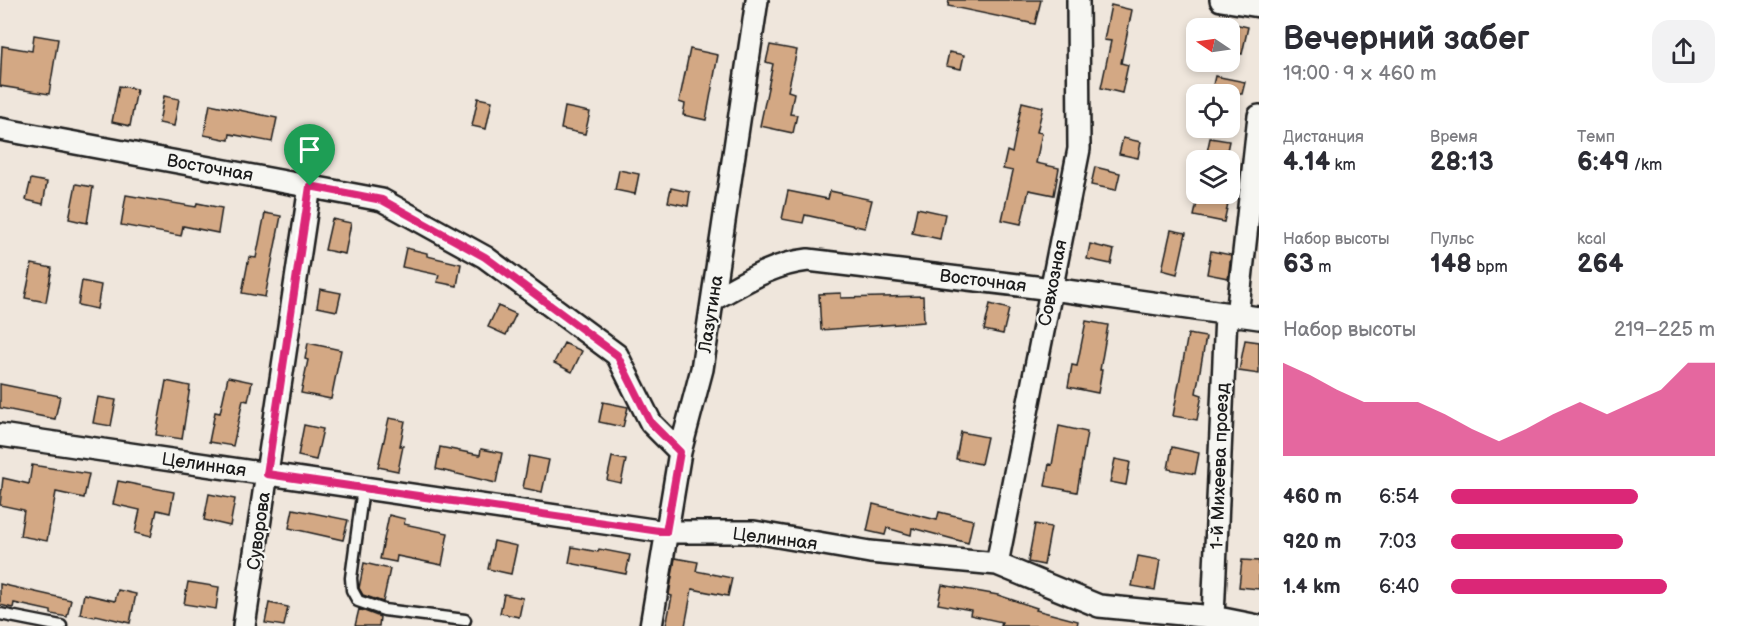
<!DOCTYPE html>
<html lang="ru">
<head>
<meta charset="utf-8">
<style>
  body { margin:0; font-family:"Balsamiq Sans",sans-serif; background:#f2f2f3; color:#2b2b33; height:100vh; display:flex; flex-direction:column; font-size:22px; white-space:nowrap }
  * { box-sizing:border-box; margin:0 }
  p { font-size:20px; color:#7c7c81 }
  .icon { flex:none; width:33px; height:33px; fill:none; stroke:currentColor; stroke-width:2; stroke-linecap:round; stroke-linejoin:round }
  .map { position:relative; flex:1; overflow:hidden }
  .panel { display:flex; flex-direction:column; background:#fff; width:480px }
  .panel>* { flex:none }
  .needle { width:39px; rotate:283deg }
  .buttons { position:absolute; left:1186px; top:18px; display:grid; gap:12px }
  .buttons a { display:grid; place-items:center; width:54px; height:54px; border-radius:12px; background:#fff; box-shadow:0 3px 9px #0003; font-size:30px }
  .pin { position:absolute; display:grid; place-items:center; width:51px; height:51px; color:#fff; margin:-62px -26px; border-radius:50% 50% 50% 0; rotate:-45deg; box-shadow:0 0 6px #0007 }
  .pin .icon { rotate:45deg }
  .round { display:grid; place-items:center; flex:none; width:63px; height:63px; border-radius:18px; background:#f2f2f3 }
  .overview { display:flex; align-items:center; justify-content:space-between; height:102px; padding:0 24px }
  h1 { font-size:33px; font-weight:700; line-height:45px }
  .figures { display:grid; grid-template-columns:repeat(3,1fr); gap:9px; height:102px; padding:6px 24px }
  .figures div { display:grid; align-content:center }
  .figures b { font-size:26px; font-weight:700 }
  .figures small { font-size:16px; font-weight:400 }
  .figures p { font-size:16px }
  .chart { height:168px; padding:12px 24px }
  .chart p { display:flex; justify-content:space-between }
  .chart svg { width:100%; height:108px; margin-top:6px; fill:#db2777; opacity:.7 }
  ul { padding:0 24px; list-style:none; font-size:20px }
  li { display:grid; grid-template-columns:96px 72px 1fr; align-items:center; height:45px }
  li i { height:15px; border-radius:8px; background:#db2777 }
  main { display:flex; flex:1; min-height:0 }
  .map>svg:first-child { display:block }
  .building { fill:#d3a884; stroke:#1c1c1c; stroke-width:1.5 }
  .lines { fill:none; stroke-linecap:round; stroke-linejoin:round }
  .lane-casing { stroke:#1c1c1c; stroke-width:15 }
  .street-casing { stroke:#1c1c1c; stroke-width:26 }
  .lane { stroke:#f6f6f2; stroke-width:10 }
  .street { stroke:#f6f6f2; stroke-width:21 }
  .route-casing { stroke:#fff; stroke-width:12 }
  .route { stroke:#db2777; stroke-width:8 }
  .labels { text-anchor:middle; dominant-baseline:central; stroke-width:4.5; stroke-linejoin:round; paint-order:stroke }
  .street-label { font-size:18px; fill:#1c1c1c; stroke:#f6f6f2 }
</style>
</head>
<body>
<main>
<div class="map">
<svg width="1259" height="626" viewBox="0 0 1259 626">
  <rect width="100%" height="100%" fill="#efe6dc"/>
  <filter id="ink" filterUnits="userSpaceOnUse"><feTurbulence type="fractalNoise" baseFrequency=".0167" numOctaves="2"/><feDisplacementMap in="SourceGraphic" scale="12" xChannelSelector="R" yChannelSelector="G"/><feConvolveMatrix kernelMatrix="1 2 1 2 8 2 1 2 1" color-interpolation-filters="sRGB"/></filter>
  <g filter="url(#ink)">
    <path class="building" d="M949,0H1041L1035,24L948,6Z
      M1111,5L1132,10L1121,63L1128,65L1122,93L1101,88L1111,41L1104,40Z
      M1230,23L1248,27L1242,54L1230,51Z
      M34,35L58,39L49,94L0,86L2,46L32,51Z
      M770,45L797,50L788,91L794,93L790,114L797,115L793,133L760,126L773,64L766,62Z
      M690,49L718,55L706,120L683,115L685,104L679,102Z
      M949,52L964,55L961,69L946,66Z
      M1215,76L1245,82L1242,94H1211Z
      M119,86L137,89L130,126L112,122Z
      M164,96L179,99L174,126L159,123Z
      M478,98L492,101L486,129L472,126Z
      M1022,102L1043,107L1037,132L1042,133L1036,163L1059,168L1054,195L1029,190L1021,224L1002,220L1013,171L1003,169L1007,151L1012,153Z
      M210,104L277,118L272,142L230,134L229,140L204,135Z
      M565,107L590,112L585,134L561,129Z
      M1123,138L1141,142L1138,158L1119,154Z
      M1210,138L1229,141L1225,160L1206,157Z
      M1095,167L1120,173L1116,190L1091,185Z
      M619,170L639,174L635,194L615,190Z
      M31,179L47,182L43,204L26,200Z
      M76,184L93,187L87,223L69,219Z
      M671,188L690,192L688,206L668,202Z
      M788,191L828,199L830,191L872,200L865,228L805,215L803,223L782,219Z
      M1199,194H1230L1224,222L1194,216Z
      M126,195L196,207L197,203L222,208L218,233L183,226L181,236L121,225Z
      M917,208L945,214L940,239L912,233Z
      M265,213L281,216L265,297L242,293L249,257L256,258Z
      M332,219L351,223L345,254L325,250Z
      M1171,230L1186,233L1177,274L1162,270Z
      M1090,244L1114,250L1111,264L1087,259Z
      M406,248L427,253V256L461,264L457,286L437,282L439,275L402,267Z
      M1211,251L1231,255L1228,278L1207,274Z
      M32,264L52,268L46,302L25,298Z
      M82,281L101,285L97,309L78,305Z
      M320,289L341,293L337,311L317,307Z
      M841,293V298L923,296L924,322L821,330L819,294Z
      M990,304L1009,309L1003,334L984,330Z
      M498,306L516,314L506,335L488,327Z
      M1086,321L1108,325L1100,370H1102L1098,393L1068,387L1072,365L1077,366Z
      M1188,334L1206,337L1196,393L1202,395L1197,420L1173,416Z
      M1245,340L1259,342V374L1239,371Z
      M308,343L341,350L331,399L301,393L308,360L305,359Z
      M564,343L582,351L572,372L554,363Z
      M228,377L252,382L248,401L243,400L233,446L209,442L215,412L220,413Z
      M166,381L190,386L182,439L156,435Z
      M0,384L60,396L55,419L0,408Z
      M98,397L116,400L111,426L93,423Z
      M603,402L628,407L623,427L599,422Z
      M389,418L405,421L400,446H403L398,471L378,467Z
      M304,425L323,429L316,460L298,456Z
      M1059,426L1087,432L1077,492L1045,486L1049,464L1052,465Z
      M961,432L987,437L981,464L956,459Z
      M440,447L480,455L481,449L502,453L496,483L436,469Z
      M1172,447L1199,453L1195,474L1168,469Z
      M529,456L549,460L542,492L523,488Z
      M612,457L626,460L621,483L607,480Z
      M1115,459L1130,462L1126,485L1110,482Z
      M32,465L89,474L84,498L56,492L47,541L20,536L24,510L0,505L3,478L29,484Z
      M118,481L174,492L170,513L157,510L151,537L135,533L140,510L113,504Z
      M209,494L235,499L230,526L204,520Z
      M873,504L937,520L939,512L973,520L968,543L912,528L911,535L887,528L885,535L867,531Z
      M293,509L348,520L343,540L289,528Z
      M389,515L405,519L404,524L448,533L442,565L397,556L396,562L380,559Z
      M1035,524L1051,527L1044,565L1028,562Z
      M494,541L517,546L511,574L488,569Z
      M572,547L598,552L599,549L630,555L626,574L569,563Z
      M1138,556L1160,560L1155,590L1132,586Z
      M675,558L698,562L696,571L732,578L728,596L692,589L685,626H666L672,596L669,595Z
      M1242,560L1259,561V589L1239,587Z
      M364,563L390,569L383,602L363,595L359,588Z
      M188,582L219,587L216,609L184,604Z
      M0,584L71,600L67,617L51,614V611L14,603L13,608L0,605Z
      M942,585L998,595L1037,608L1036,610L1078,621L1077,626H1001L1002,622L970,615L971,610L938,604Z
      M118,590L136,594L130,623L96,615L95,617L80,614L84,594L115,601Z
      M504,594L523,598L519,617L500,613Z
      M269,603L288,607L284,626L265,623Z
      M359,609L380,617L379,626H355Z"/>
    <g class="lines">
      <g class="lane-casing">
        <path id="lane" d="M363,488L351,578L352,590L358,601L384,610L465,620
          M0,614L61,626"/>
      </g>
      <g class="street-casing">
        <path id="street" d="M1221,0L1259,6
          M0,129L382,200L485,257L617,355L651,423L680,452
          M714,299C745,282 772,264 808,260L1052,289L1259,318
          M1237,316L1259,116
          M0,435L666,532H754L870,552L997,564L1099,606L1213,617L1258,626
          M997,564L1079,149L1078,0
          M1213,617L1226,314
          M244,626L310,186
          M651,626L680,452L702,369L757,0"/>
      </g>
      <use href="#lane" class="lane"/>
      <use href="#street" class="street"/>
    </g>
  </g>
  <g class="lines" filter="url(#ink)">
    <g class="route-casing">
      <path id="route" d="M310,186L382,200L485,257L617,355L651,423L680,452L666,532L267,474Z"/>
    </g>
    <use href="#route" class="route"/>
  </g>
  <g class="labels">
    <g class="street-label">
      <text transform="translate(210 168) rotate(10)">Восточная</text>
      <text transform="translate(983 281) rotate(7)">Восточная</text>
      <text transform="translate(1053 283) rotate(-79)">Совхозная</text>
      <text transform="translate(711 314) rotate(-81)">Лазутина</text>
      <text transform="translate(204 465) rotate(8)">Целинная</text>
      <text transform="translate(1220 466) rotate(-88)">1-й Михеева проезд</text>
      <text transform="translate(259 531) rotate(-82)">Суворова</text>
      <text transform="translate(775 539) rotate(7)">Целинная</text>
    </g>
  </g>
</svg>
<div class="buttons">
<a><svg class="needle" viewBox="-14 -14 28 28"><path d="M0-13l5 13h-10z" fill="#e53935"/><path d="M0 13l5-13h-10z" fill="#7c7c81"/></svg></a>
<a><svg class="icon" aria-label="locate" viewBox="0 0 24 24"><circle cx="12" cy="12" r="6"/><path d="M12 2v4M12 18v4M2 12h4M18 12h4"/></svg></a>
<a><svg class="icon" aria-label="layers" viewBox="0 0 24 24"><path d="M12 4l9 5-9 5-9-5zM3 14l9 5 9-5"/></svg></a>
</div>
<div class="pin" style="left:310px;top:186px;background:#1e9e55"><svg class="icon" aria-label="arrive" viewBox="0 0 24 24"><path d="M6 21V4h12l-3 4 3 4H6"/></svg></div>
</div>
<section class="panel">
<div class="overview"><div><h1>Вечерний забег</h1><p>19:00 · 9 × 460 m</p></div><a class="round"><svg class="icon" aria-label="share" viewBox="0 0 24 24"><path d="M12 15V3M7 8l5-5 5 5M5 13v7h14v-7"/></svg></a></div>
<div class="figures">
<div><p>Дистанция</p><b>4.14<small> km</small></b></div>
<div><p>Время</p><b>28:13</b></div>
<div><p>Темп</p><b>6:49<small> /km</small></b></div>
</div>
<div class="figures">
<div><p>Набор высоты</p><b>63<small> m</small></b></div>
<div><p>Пульс</p><b>148<small> bpm</small></b></div>
<div><p>kcal</p><b>264</b></div>
</div>
<div class="chart"><p><span>Набор высоты</span>219–225 m</p>
<svg viewBox="0 0 160 44" preserveAspectRatio="none"><path d="M0 44V6L10 11L20 17L30 22L40 22L50 22L60 27L70 33L80 38L90 33L100 27L110 22L120 27L130 22L140 17L150 6L160 6V44z"/></svg>
</div>
<ul>
<li><b>460 m</b>6:54<i style="width:71%"></i></li>
<li><b>920 m</b>7:03<i style="width:65%"></i></li>
<li><b>1.4 km</b>6:40<i style="width:82%"></i></li>
</ul>
</section>
</main>
</body>
</html>
